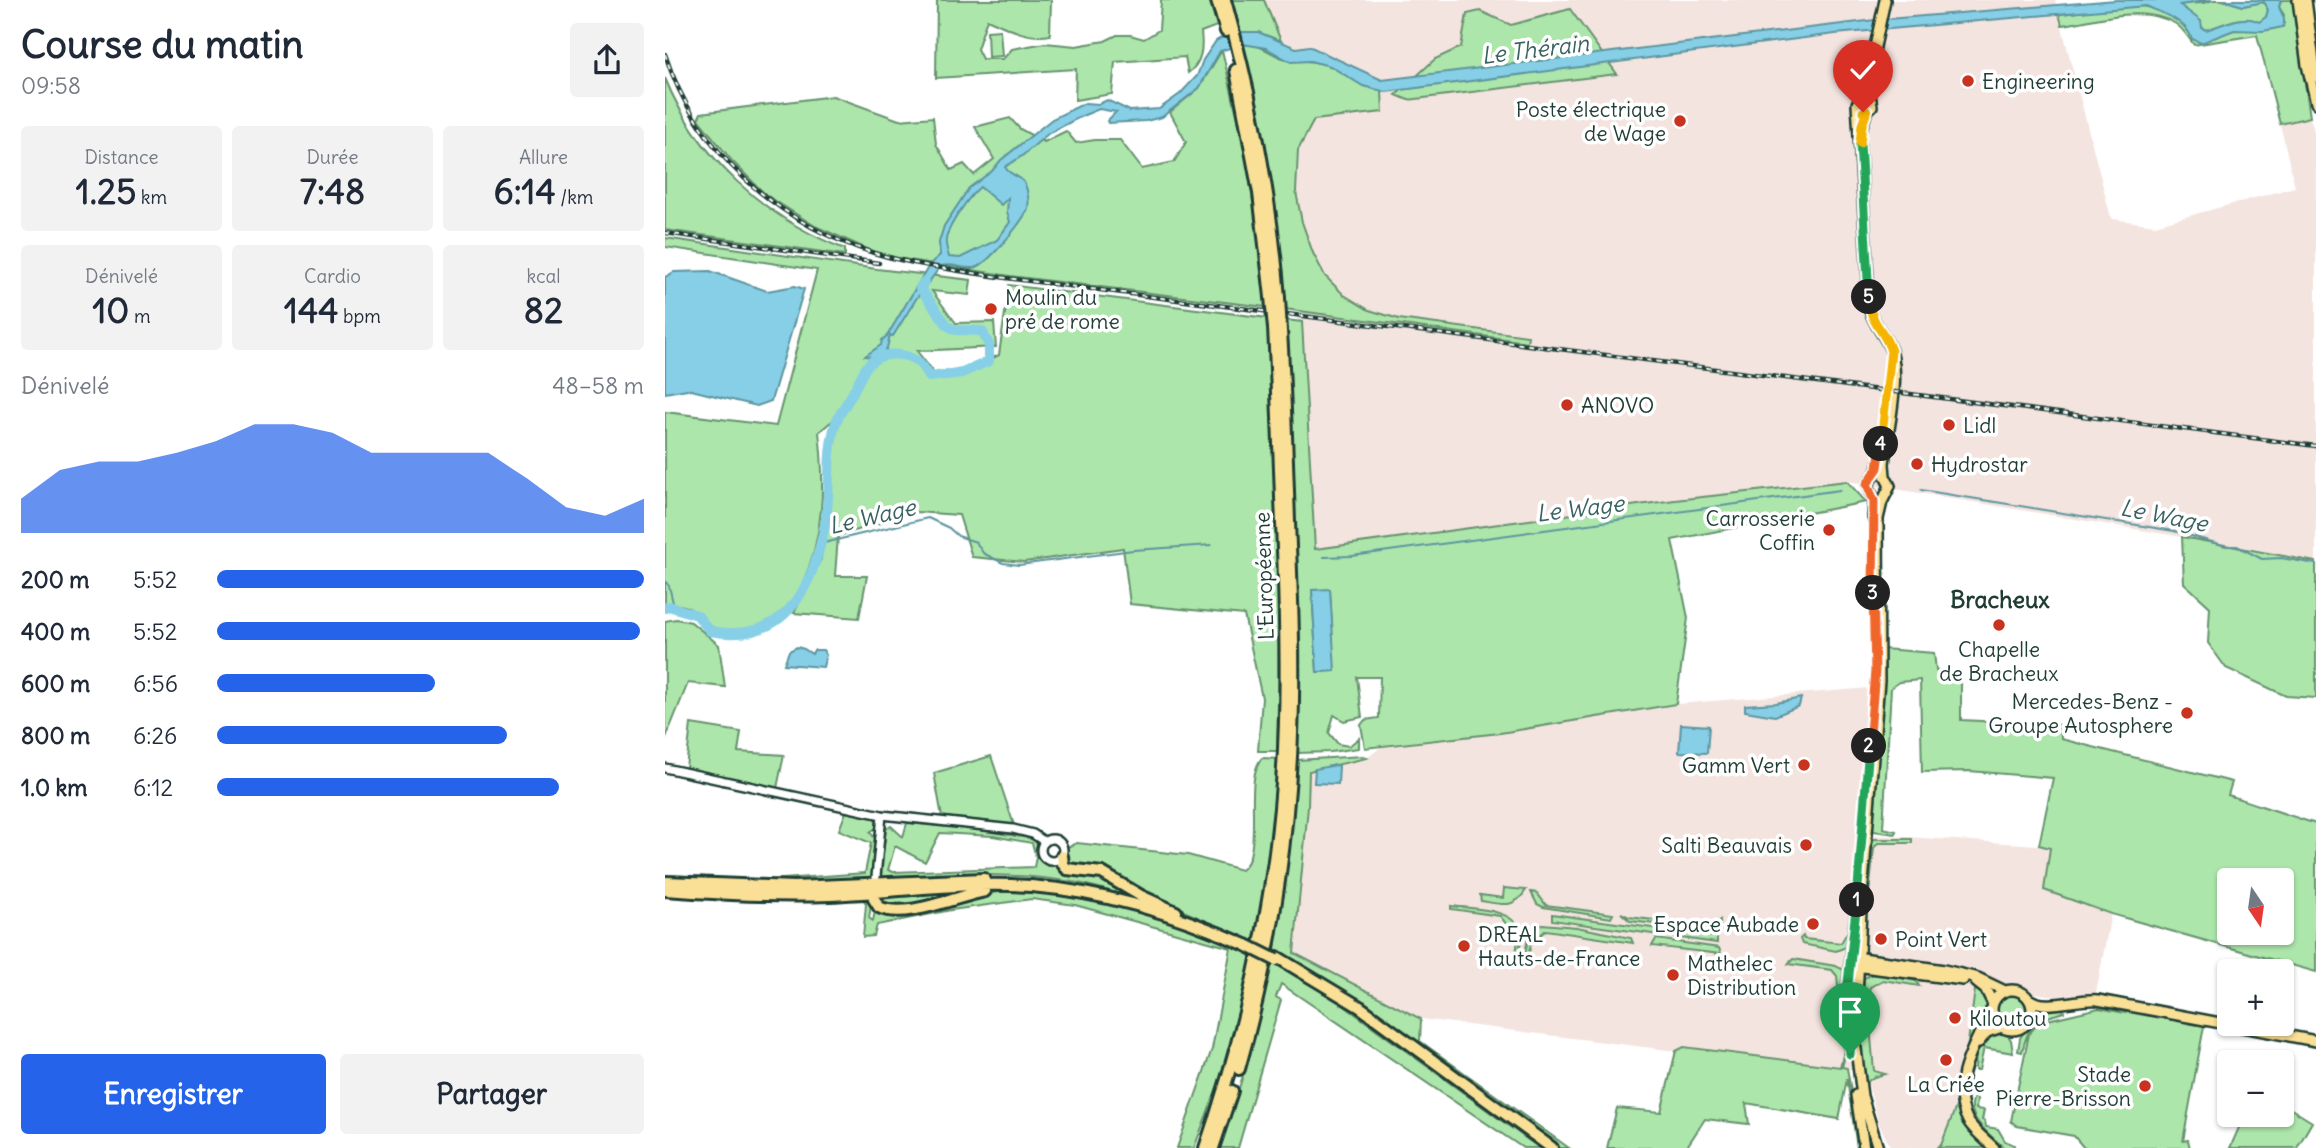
<!DOCTYPE html>
<html lang="fr">
<head>
<meta charset="utf-8">
<style>
  body { margin:0; font-family:Delius,sans-serif; background:#f2f2f3; color:#1f2937; height:100vh; display:flex; flex-direction:column; font-size:26px; white-space:nowrap }
  * { box-sizing:border-box; margin:0 }
  p { font-size:23px; color:#747a83 }
  .icon { flex:none; width:38px; height:38px; fill:none; stroke:currentColor; stroke-width:2; stroke-linecap:round; stroke-linejoin:round }
  .map { position:relative; flex:1; overflow:hidden }
  .panel { display:flex; flex-direction:column; background:#fff; width:665px }
  .panel>* { flex:none }
  .needle { width:46px; rotate:167deg }
  .buttons { position:absolute; left:1552px; top:868px; display:grid; gap:14px }
  .buttons a { display:grid; place-items:center; width:77px; height:77px; border-radius:7px; background:#fff; box-shadow:0 2px 5px #0004; font-size:35px }
  .pin { position:absolute; display:grid; place-items:center; width:60px; height:60px; color:#fff; margin:-72px -30px; border-radius:50% 50% 50% 0; rotate:-45deg; box-shadow:0 0 7px #0007 }
  .pin .icon { rotate:45deg }
  .km { position:absolute; width:35px; height:35px; margin:-18px; border-radius:50%; background:#222; color:#fff; font-size:19px; line-height:35px; text-align:center }
  .round { display:grid; place-items:center; flex:none; width:74px; height:74px; border-radius:7px; background:#f2f2f3 }
  .overview { display:flex; align-items:center; justify-content:space-between; height:119px; padding:0 21px }
  h1 { font-size:38px; font-weight:700; line-height:52px }
  .metrics { display:grid; grid-template-columns:repeat(3,1fr); gap:10px; height:119px; padding:7px 21px }
  .metrics div { display:grid; align-content:center; border-radius:7px; background:#f2f2f3; text-align:center }
  .metrics b { font-size:35px; font-weight:700 }
  .metrics small { font-size:19px; font-weight:400 }
  .metrics p { font-size:19px }
  .chart { height:196px; padding:14px 21px }
  .chart p { display:flex; justify-content:space-between }
  .chart svg { width:100%; height:126px; margin-top:7px; fill:#2563eb; opacity:.7 }
  .button { display:flex; gap:14px; margin-top:auto; padding:14px 21px }
  .button a { flex:1; height:80px; border-radius:7px; background:#2563eb; color:#fff; font-size:28px; font-weight:700; line-height:80px; text-align:center }
  .button a+a { background:#f2f2f3; color:#1f2937 }
  ul { padding:0 21px; list-style:none; font-size:23px }
  li { display:grid; grid-template-columns:112px 84px 1fr; align-items:center; height:52px }
  li i { height:18px; border-radius:9px; background:#2563eb }
  main { display:flex; flex:1; min-height:0 }
  .map>svg:first-child { display:block }
  .built { fill:#f4e4df }
  .green { fill:#ade6aa; stroke:#66926f; stroke-width:2; fill-rule:evenodd }
  .water { fill:#86cfe7; stroke:#5d959f; stroke-width:2; fill-rule:evenodd }
  .lines { fill:none; stroke-linecap:round; stroke-linejoin:round }
  .stream { stroke:#5d959f; stroke-width:2 }
  .river { stroke:#86cfe7; stroke-width:10 }
  .minor-casing { stroke:#1f3d34; stroke-width:12 }
  .major-casing { stroke:#1f3d34; stroke-width:14 }
  .highway-casing { stroke:#1f3d34; stroke-width:16 }
  .minor { stroke:#fff; stroke-width:7 }
  .major { stroke:#fadf96; stroke-width:9 }
  .highway { stroke:#fadf96; stroke-width:10 }
  .rail-casing { stroke:#1f3d34; stroke-width:4.5 }
  .rail { stroke:#fff; stroke-width:2; stroke-dasharray:5; stroke-linecap:butt }
  .highway-bridge-casing { stroke:#1f3d34; stroke-width:16; stroke-linecap:butt }
  .highway-bridge { stroke:#fadf96; stroke-width:10 }
  .split-1-casing { stroke:#fff; stroke-width:14 }
  .split-2-casing { stroke:#fff; stroke-width:14 }
  .split-3-casing { stroke:#fff; stroke-width:14 }
  .split-4-casing { stroke:#fff; stroke-width:14 }
  .split-5-casing { stroke:#fff; stroke-width:14 }
  .split-6-casing { stroke:#fff; stroke-width:14 }
  .split-7-casing { stroke:#fff; stroke-width:14 }
  .split-1 { stroke:#22a559; stroke-width:9 }
  .split-2 { stroke:#22a559; stroke-width:9 }
  .split-3 { stroke:#f0652b; stroke-width:9 }
  .split-4 { stroke:#f0652b; stroke-width:9 }
  .split-5 { stroke:#f5b400; stroke-width:9 }
  .split-6 { stroke:#22a559; stroke-width:9 }
  .split-7 { stroke:#f5b400; stroke-width:9 }
  .poi-dot { fill:#c8321e; stroke:#fff; stroke-width:2.5 }
  .labels { text-anchor:middle; dominant-baseline:central; stroke-width:7; stroke-linejoin:round; paint-order:stroke }
  .poi-label { font-size:21px; fill:#1f3d34; stroke:#fff; text-anchor:start }
  .street-label { font-size:21px; fill:#1f3d34; stroke:#fff }
  .water-label { font-size:23px; font-style:italic; fill:#396261; stroke:#fff }
  .neighbourhood-label { font-size:23px; font-weight:bold; fill:#1f3d34; stroke:#fff }
</style>
</head>
<body>
<main>
<section class="panel">
<div class="overview"><div><h1>Course du matin</h1><p>09:58</p></div><a class="round"><svg class="icon" aria-label="share" viewBox="0 0 24 24"><path d="M12 15V3M7 8l5-5 5 5M5 13v7h14v-7"/></svg></a></div>
<div class="metrics">
<div><p>Distance</p><b>1.25<small> km</small></b></div>
<div><p>Durée</p><b>7:48</b></div>
<div><p>Allure</p><b>6:14<small> /km</small></b></div>
</div>
<div class="metrics">
<div><p>Dénivelé</p><b>10<small> m</small></b></div>
<div><p>Cardio</p><b>144<small> bpm</small></b></div>
<div><p>kcal</p><b>82</b></div>
</div>
<div class="chart"><p><span>Dénivelé</span>48–58 m</p>
<svg viewBox="0 0 160 44" preserveAspectRatio="none"><path d="M0 44V32L10 22L20 19L30 19L40 16L50 12L60 6L70 6L80 9L90 16L100 16L110 16L120 16L130 25L140 35L150 38L160 32V44z"/></svg>
</div>
<ul>
<li><b>200 m</b>5:52<i style="width:100%"></i></li>
<li><b>400 m</b>5:52<i style="width:99%"></i></li>
<li><b>600 m</b>6:56<i style="width:51%"></i></li>
<li><b>800 m</b>6:26<i style="width:68%"></i></li>
<li><b>1.0 km</b>6:12<i style="width:80%"></i></li>
</ul>
<div class="button"><a>Enregistrer</a><a>Partager</a></div>
</section>
<div class="map">
<svg width="1651" height="1148" viewBox="0 0 1651 1148">
  <rect width="100%" height="100%" fill="#fff"/>
  <filter id="ink" filterUnits="userSpaceOnUse"><feTurbulence type="fractalNoise" baseFrequency=".0143" numOctaves="2"/><feDisplacementMap in="SourceGraphic" scale="14" xChannelSelector="R" yChannelSelector="G"/><feConvolveMatrix kernelMatrix="1 2 1 2 8 2 1 2 1" color-interpolation-filters="sRGB"/></filter>
  <g filter="url(#ink)">
    <path class="built" d="M569,0H1390L1445,214L1448,219L1490,225L1630,187L1615,124L1645,117L1651,137V562L1517,537L1182,481L1010,500L650,549L631,298L612,166L590,100Z
      M1204,688L1191,834L1374,845L1385,848L1379,890L1446,914L1429,1003L1311,983L1292,1104L1276,1145L1272,1148H1226L1214,1124L1200,1073L1182,1068L1019,1047L1011,1051L756,1019L629,953L643,807V770L702,758L720,744L835,733L1011,704Z"/>
    <path class="green" d="M272,0H386L385,35C364,40 340,27 322,19L312,49L317,59H338L347,49L380,43L411,46L440,41L452,35H465L479,39L494,30L496,0H544L552,26L536,32C538,48 537,63 523,73L520,57L450,62L447,94L410,100L411,69L271,78Z
      M565,0H599L616,41L593,32L573,33Z
      M1548,0H1558L1578,6L1598,2L1603,10L1601,17L1594,23C1578,13 1558,25 1541,30L1537,28L1535,21L1515,7L1516,4L1538,3Z
      M1616,0H1628L1645,117L1615,124L1592,35L1529,45C1524,38 1518,29 1511,24C1478,4 1433,20 1397,25L1394,14C1411,13 1470,3 1483,7C1500,12 1521,22 1527,39L1540,41L1569,30H1603L1617,27L1619,15L1614,7Z
      M905,9L952,74L743,100L731,95L770,59L796,47L802,14L815,11L846,25Z
      M335,30L337,56L323,57L322,31Z
      M588,44C600,48 610,56 618,58C633,61 648,60 662,65C682,72 696,88 717,91L718,112L649,120L633,150L631,192L637,222L648,253L660,276L679,295L704,310L734,319L863,336L862,342L620,309L603,162L578,45Z
      M557,50L581,154L595,248L601,307L345,276L231,258L209,252L150,226L101,195L67,161L33,119L36,113L168,96L234,120L268,117L271,144L286,170L299,164L309,175L329,159L310,127L345,118L355,129L379,142L401,131L411,143L430,140H455L477,169L509,162L521,142L505,112L534,88Z
      M0,78C32,157 101,219 180,249V255L0,230Z
      M0,238L212,269L306,280L304,295L267,291L291,323L329,322L331,347L252,351L271,376L297,373L334,355L344,285L602,318C612,462 616,607 612,751H593L597,698L579,615L465,604L458,548L359,562L307,557L294,515L250,512L173,536L170,576H202L194,618L129,613L156,559L167,421L154,432C160,484 159,536 137,585C134,590 132,599 127,604C113,622 87,631 65,632C36,634 40,600 0,605V412L111,426L152,270L0,247Z
      M621,320L637,322L650,549L1010,500L1182,481L1201,502L1007,540L1023,618L1011,704L835,733L700,748L696,725L700,720L714,718L715,677H692L697,717L679,721L669,715L664,733L673,744L684,746L694,738V748L666,752L632,753L634,689L633,614ZM665,590L669,671L652,672L647,591Z
      M1517,537L1651,562V698L1621,696L1561,668L1543,643L1545,607L1519,583Z
      M11,619L26,622L54,645L60,687L23,683L0,740V621Z
      M1218,649L1269,653L1271,670L1296,675V720L1395,725L1396,739L1567,782L1563,795L1651,824V972L1446,914L1379,890L1385,848L1374,845L1388,778L1304,771L1257,772L1255,680L1234,682L1226,688L1218,828L1231,831L1230,834L1209,831L1207,828L1218,683ZM1564,880H1617V933H1564Z
      M26,724L76,732L73,752L119,755L112,788L21,768Z
      M326,756L349,825L277,817L269,773Z
      M698,756L702,758L644,771L643,807L629,953L756,1019L755,1041L904,1148H895L755,1046L638,966L610,950L628,813L632,760Z
      M597,758L614,759L601,881L590,942L470,890L407,867L400,858L402,847L412,843L523,855L576,870C600,854 577,778 597,758Z
      M181,812L209,818L212,822L211,828L205,832L211,840L207,879L104,883L0,878V875L104,880L200,873L206,843L174,830Z
      M242,823L301,828L370,839L378,862L383,865L394,862L434,875L485,904C461,896 438,888 413,883C348,871 281,875 215,878L221,829L226,826L238,837ZM275,833L328,836L367,843L371,857L369,867L228,872L223,870L230,846L260,862Z
      M1209,839H1247V843H1213L1209,848L1202,912H1199L1204,848Z
      M839,888L861,890C849,910 836,904 816,901L815,895L838,898Z
      M308,889L307,892L237,908L218,906L212,896Z
      M347,890C432,897 511,919 589,952L566,1051L529,1148H512L547,1049L566,948L410,905L367,899L286,910L212,925L209,936L198,937L201,904L199,900L98,901L0,896V894L204,896L206,905L204,918L208,921L210,911Z
      M866,892L872,893L881,905L948,914L946,918L878,907L872,904Z
      M786,906C806,909 851,907 856,934C857,942 853,953 852,962H850L853,939L835,916L786,909Z
      M1185,910V937L1181,947L1171,951L1137,944L1135,939L1138,936L1139,939L1176,943L1183,931Z
      M956,913L964,917L1047,927L1055,920V925L1049,931L965,921Z
      M887,914L1052,937V943L887,920Z
      M877,924L912,927L966,938L968,943L881,930L866,943L862,962L859,961L863,937Z
      M991,939L1054,948L1056,954L987,946Z
      M1128,959L1171,966L1179,970L1182,977L1181,1052L1177,1067L1182,1068L1196,1148H1192L1182,1079L1174,1119L1081,1103L1084,1124L1040,1119L1021,1148H942L952,1108L996,1112L1011,1051L1019,1047L1175,1067L1179,1051L1172,976L1167,970L1123,964Z
      M606,962L632,974L652,986L874,1148H858L616,984L611,997L616,1000L573,1148H555L587,1047Z
      M1210,973L1251,981L1254,986L1218,980L1205,987L1204,1015L1209,1071L1220,1074L1209,1077L1199,1084C1194,1047 1192,1014 1199,978Z
      M1311,982C1314,987 1319,992 1321,997C1328,1012 1309,1036 1302,1050Z
      M1331 1010a15 15 0 1 1 30 0a15 15 0 1 1-30 0Z
      M1397,1005L1399,1012C1371,1020 1364,1022 1357,1052L1353,1051L1355,1038L1371,1014Z
      M1434,1008L1460,1013L1466,1011L1539,1026L1518,1141L1523,1140L1525,1148H1419L1409,1136L1352,1126L1346,1121L1364,1034L1374,1022Z
      M1337,1032H1340L1346,1040L1348,1053L1319,1048L1314,1070H1310C1310,1046 1315,1039 1337,1032Z
      M1309,1097L1312,1099L1311,1109L1319,1110L1317,1120L1320,1121L1321,1127L1333,1129L1340,1141L1349,1145L1348,1148H1339C1326,1135 1299,1118 1309,1097Z
      M1292,1104L1295,1108L1326,1148H1272L1276,1145Z
      M1623,1107L1647,1122L1632,1148H1565L1576,1123L1601,1115H1617V1109Z"/>
    <path class="water" d="M1451,0H1548L1515,5L1536,21L1537,28L1541,30C1559,25 1578,13 1594,22L1601,17L1603,10L1599,2L1578,6L1558,0H1616L1614,7C1617,15 1621,18 1618,27L1598,31L1569,30L1536,43L1527,39C1521,20 1498,14 1481,6L1170,34L721,92L698,86L665,66L645,61L626,62L601,48L578,44L555,51L534,88L497,117L481,121L443,123L442,121L451,112L434,109L417,116L384,133L357,156L340,167C345,176 355,175 360,184C363,191 365,205 362,211C355,224 323,265 309,268C298,269 287,263 276,266L251,299L228,336L225,335L222,348L216,358L200,356L216,345L217,340L222,336L265,264L275,255L274,242L279,226L304,188L327,171L336,160L387,119L420,103L434,104L442,100L465,111L494,109L515,94L532,76L538,60L551,41L561,35L577,32H593L631,48L644,46L717,80L1210,20ZM315,187L336,205L343,198L342,212L345,222L332,240L295,258L284,257C283,252 280,245 281,240C282,227 305,195 315,187Z
      M45,271L102,291L130,286L139,289L106,401L92,406L22,389L0,393V277L9,272Z
      M665,589L670,671L652,672L647,590Z
      M132,647L139,649L147,654L149,650H158L161,655L158,667L119,664L124,651Z
      M1136,698L1134,706L1110,716L1080,711V705L1111,703Z
      M1016,724L1044,726L1042,753L1014,752Z
      M671,765L674,766L673,784L649,783L650,769Z"/>
    <g class="lines">
      <path class="stream" d="M1256,490L1509,531L1561,546H1572L1597,559L1616,558L1651,564
        M155,544L263,518L284,528L293,536L311,542L318,553L338,563L354,565L468,550L547,545
        M659,557L687,556L1175,490
        M0,581L4,586L9,607"/>
      <path class="river" d="M0,608L4,606L32,615L45,631C124,646 150,583 161,518C166,486 161,453 171,422C175,413 182,403 187,394C192,385 196,375 202,366C214,351 242,351 255,364C259,368 261,373 264,377L297,373L324,361V345L317,331L290,330L283,326L255,288L259,282"/>
      <g class="minor-casing">
        <path id="minor" d="M0,768L217,815L348,829L368,834L380,842
          M376 850a11 11 0 1 1 22 0a11 11 0 1 1-22 0Z
          M211,877L217,815"/>
      </g>
      <g class="major-casing">
        <path id="major" d="M1633,0L1642,65L1651,103
          M1641,0L1651,77
          M1196,129L1202,111L1207,106L1205,95L1207,84
          M1208,518L1209,501L1203,484L1212,470L1215,460
          M1190,957L1279,970L1313,978L1340,991
          M1190,966L1298,980
          M1311,982L1321,990L1328,1004
          M1327 1010a20 20 0 1 1 40 0a20 20 0 1 1-40 0Z
          M1364,999C1380,1011 1413,998 1433,1000L1651,1041
          M1327,1008C1312,1041 1283,1083 1303,1121C1309,1131 1320,1139 1329,1148
          M1314,1042L1322,1032L1337,1027
          M1185,1052L1183,983L1190,923
          M1191,1095L1199,1148
          M1213,1148L1197,1096L1190,1041L1196,910L1214,681L1213,519L1217,502L1225,486L1220,476L1219,464C1222,434 1235,383 1227,354C1223,337 1209,327 1205,310L1192,104L1202,84L1220,0"/>
      </g>
      <g class="highway-casing">
        <path id="highway" d="M552,0L561,31
          M560,0C587,97 606,197 614,298
          M571,70L594,193L606,297
          M397,856L398,864L402,869L437,873L476,896L511,912
          M0,882L129,887L319,879
          M0,890C55,894 110,897 165,895C231,892 300,881 366,886C440,892 514,915 581,945
          M209,899L214,907C240,920 292,896 320,891
          M612,957L695,1007L887,1148
          M574,1069C605,960 623,847 627,734C630,663 627,592 624,522C622,458 620,394 616,331
          M540,1148C578,1037 604,925 615,808C623,722 621,636 618,549C615,476 613,402 609,328
          M548,1148L567,1091"/>
      </g>
      <use href="#minor" class="minor"/>
      <use href="#major" class="major"/>
      <use href="#highway" class="highway"/>
      <g class="rail-casing">
        <path id="rail" d="M0,54C31,151 113,224 209,253C252,266 296,271 341,278L1651,446
          M0,233L214,263"/>
      </g>
      <use href="#rail" class="rail"/>
      <g class="highway-bridge-casing">
        <path id="highway-bridge" d="M606,297L609,328
          M614,298L616,331
          M581,945L611,960"/>
      </g>
      <use href="#highway-bridge" class="highway-bridge"/>
    </g>
  </g>
  <g class="lines" filter="url(#ink)">
    <g class="split-1-casing">
      <path id="split-1" d="M1185,1054L1183,983L1192,900"/>
    </g>
    <g class="split-2-casing">
      <path id="split-2" d="M1192,900L1204,746"/>
    </g>
    <g class="split-3-casing">
      <path id="split-3" d="M1204,746L1210,671L1208,593"/>
    </g>
    <g class="split-4-casing">
      <path id="split-4" d="M1208,593L1209,501L1202,484L1213,468L1216,444"/>
    </g>
    <g class="split-5-casing">
      <path id="split-5" d="M1204,297C1206,328 1218,326 1226,351L1216,444"/>
    </g>
    <g class="split-6-casing">
      <path id="split-6" d="M1195,143L1204,297"/>
    </g>
    <g class="split-7-casing">
      <path id="split-7" d="M1195,143L1197,125L1202,111L1198,112"/>
    </g>
    <use href="#split-1" class="split-1"/>
    <use href="#split-2" class="split-2"/>
    <use href="#split-3" class="split-3"/>
    <use href="#split-4" class="split-4"/>
    <use href="#split-5" class="split-5"/>
    <use href="#split-6" class="split-6"/>
    <use href="#split-7" class="split-7"/>
  </g>
  <g class="poi-dot">
    <circle cx="1303" cy="81" r="7"/>
    <circle cx="1015" cy="121" r="7"/>
    <circle cx="326" cy="309" r="7"/>
    <circle cx="902" cy="405" r="7"/>
    <circle cx="1284" cy="425" r="7"/>
    <circle cx="1252" cy="464" r="7"/>
    <circle cx="1164" cy="530" r="7"/>
    <circle cx="1334" cy="625" r="7"/>
    <circle cx="1522" cy="713" r="7"/>
    <circle cx="1139" cy="765" r="7"/>
    <circle cx="1141" cy="845" r="7"/>
    <circle cx="1148" cy="924" r="7"/>
    <circle cx="1216" cy="939" r="7"/>
    <circle cx="799" cy="946" r="7"/>
    <circle cx="1008" cy="975" r="7"/>
    <circle cx="1290" cy="1018" r="7"/>
    <circle cx="1281" cy="1060" r="7"/>
    <circle cx="1480" cy="1086" r="7"/>
  </g>
  <g class="labels">
    <g class="poi-label">
      <text x="1317" y="81">Engineering</text>
      <text x="1001" y="109" text-anchor="end">Poste électrique<tspan x="1001" dy="24">de Wage</tspan></text>
      <text x="340" y="297">Moulin du<tspan x="340" dy="24">pré de rome</tspan></text>
      <text x="916" y="405">ANOVO</text>
      <text x="1298" y="425">Lidl</text>
      <text x="1266" y="464">Hydrostar</text>
      <text x="1150" y="518" text-anchor="end">Carrosserie<tspan x="1150" dy="24">Coffin</tspan></text>
      <text x="1334" y="649" text-anchor="middle">Chapelle<tspan x="1334" dy="24">de Bracheux</tspan></text>
      <text x="1508" y="701" text-anchor="end">Mercedes-Benz -<tspan x="1508" dy="24">Groupe Autosphere</tspan></text>
      <text x="1125" y="765" text-anchor="end">Gamm Vert</text>
      <text x="1127" y="845" text-anchor="end">Salti Beauvais</text>
      <text x="1134" y="924" text-anchor="end">Espace Aubade</text>
      <text x="813" y="934">DREAL<tspan x="813" dy="24">Hauts-de-France</tspan></text>
      <text x="1230" y="939">Point Vert</text>
      <text x="1022" y="963">Mathelec<tspan x="1022" dy="24">Distribution</tspan></text>
      <text x="1304" y="1018">Kiloutou</text>
      <text x="1466" y="1074" text-anchor="end">Stade<tspan x="1466" dy="24">Pierre-Brisson</tspan></text>
      <text x="1281" y="1084" text-anchor="middle">La Criée</text>
    </g>
    <g class="street-label">
      <text transform="translate(599 576) rotate(-92)">L'Européenne</text>
    </g>
    <g class="water-label">
      <text transform="translate(870 49) rotate(-7)">Le Thérain</text>
      <text transform="translate(915 508) rotate(-7)">Le Wage</text>
      <text transform="translate(1499 515) rotate(11)">Le Wage</text>
      <text transform="translate(207 516) rotate(-13)">Le Wage</text>
    </g>
    <g class="neighbourhood-label">
      <text x="1335" y="599">Bracheux</text>
    </g>
  </g>
</svg>
<div class="buttons">
<a><svg class="needle" viewBox="-14 -14 28 28"><path d="M0-13l5 13h-10z" fill="#e53935"/><path d="M0 13l5-13h-10z" fill="#747a83"/></svg></a>
<a>+</a>
<a>−</a>
</div>
<div class="pin" style="left:1185px;top:1054px;background:#1e9e55"><svg class="icon" aria-label="arrive" viewBox="0 0 24 24"><path d="M6 21V4h12l-3 4 3 4H6"/></svg></div>
<div class="pin" style="left:1198px;top:112px;background:#d93025"><svg class="icon" aria-label="check" viewBox="0 0 24 24"><path d="M5 12l5 5 9-10"/></svg></div>
<b class="km" style="left:1192px;top:900px">1</b>
<b class="km" style="left:1204px;top:746px">2</b>
<b class="km" style="left:1208px;top:593px">3</b>
<b class="km" style="left:1216px;top:444px">4</b>
<b class="km" style="left:1204px;top:297px">5</b>
</div>
</main>
</body>
</html>
